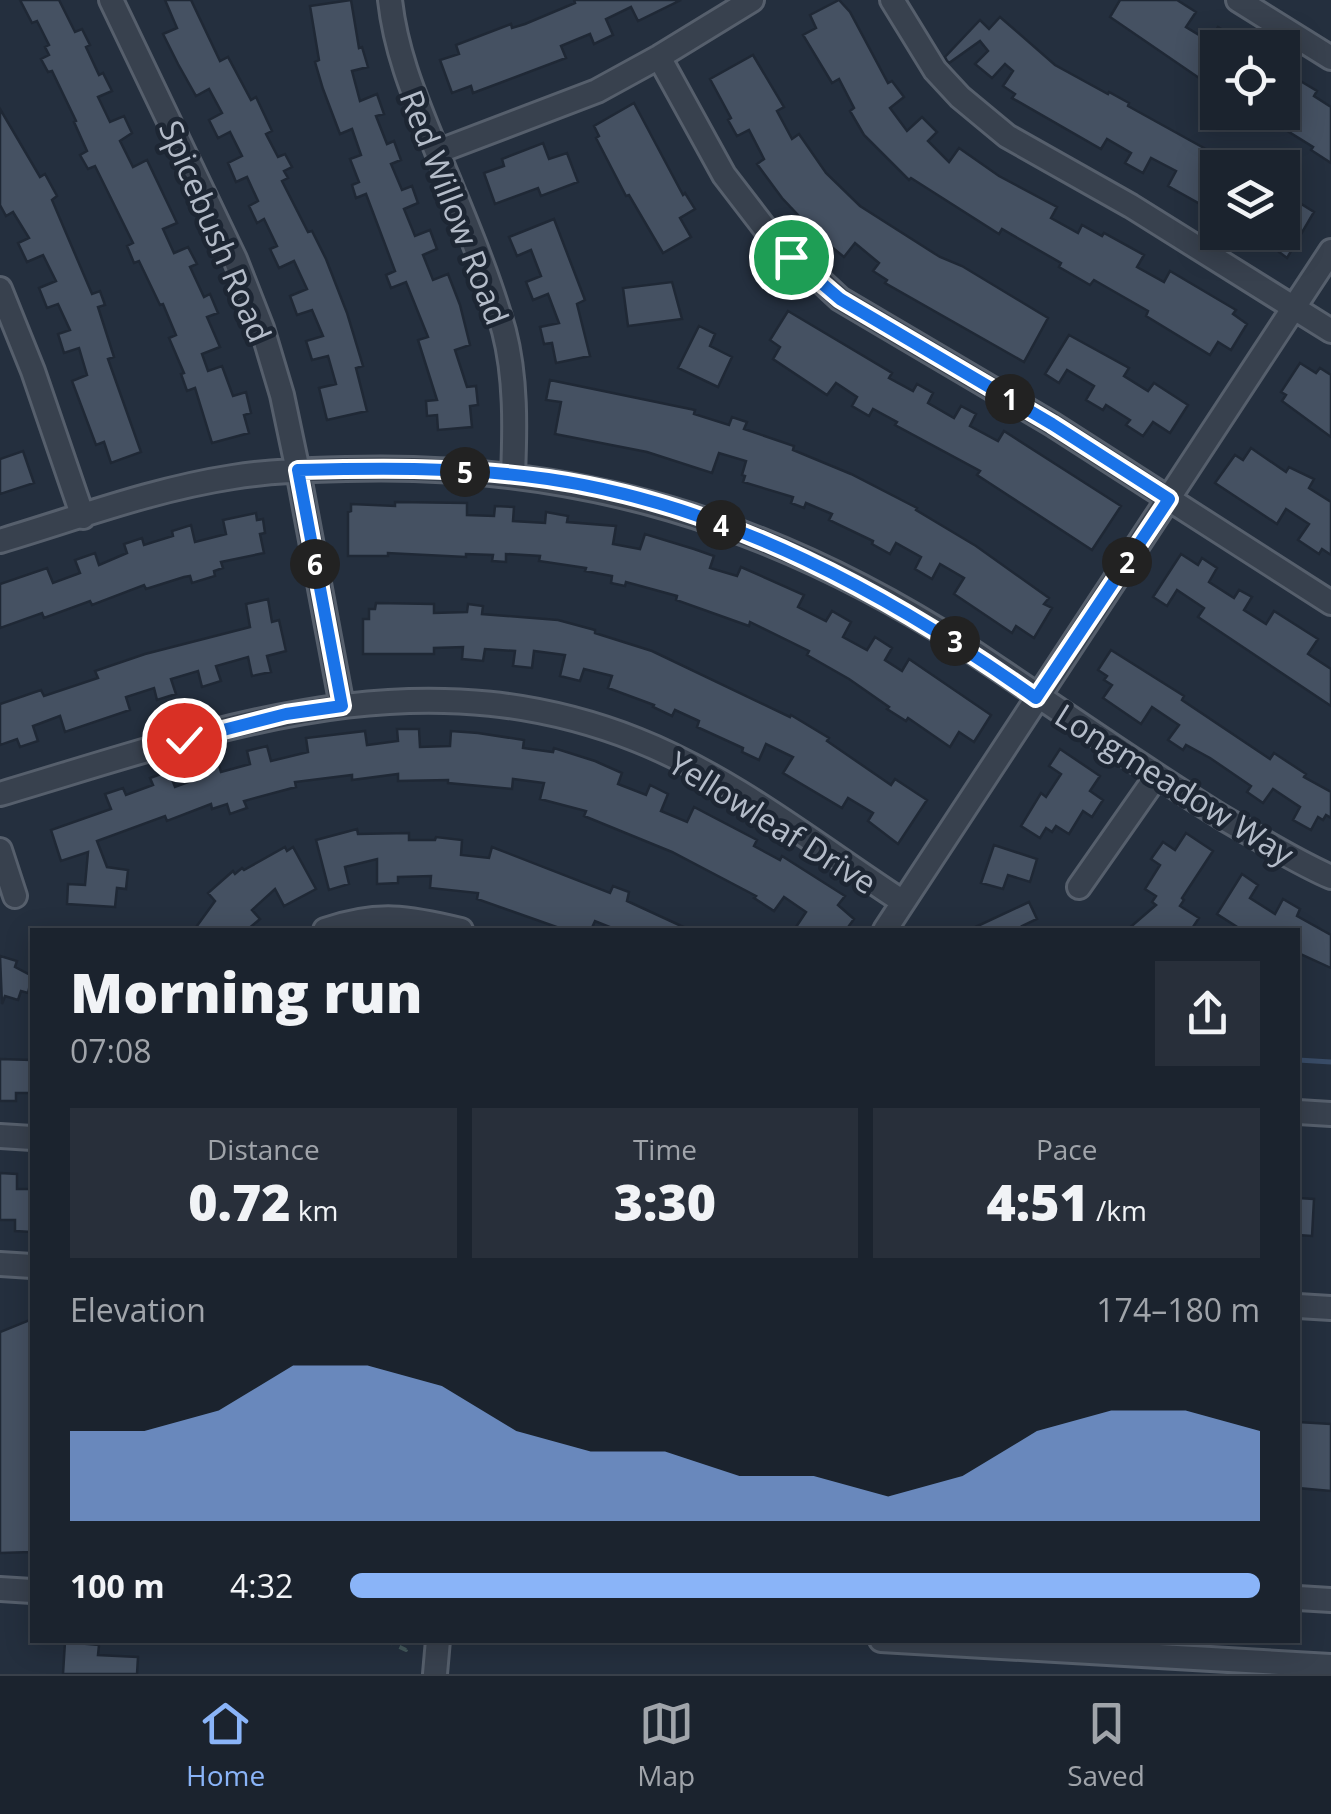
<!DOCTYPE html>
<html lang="en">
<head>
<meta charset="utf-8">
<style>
  body { margin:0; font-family:"Open Sans",sans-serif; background:#282f3a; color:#f1f3f6; height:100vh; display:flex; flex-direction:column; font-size:38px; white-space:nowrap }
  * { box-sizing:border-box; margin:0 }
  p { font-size:32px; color:#a0a4aa }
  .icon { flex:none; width:55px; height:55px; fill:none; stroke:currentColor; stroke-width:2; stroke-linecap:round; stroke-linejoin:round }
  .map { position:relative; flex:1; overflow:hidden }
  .panel { position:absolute; left:30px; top:928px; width:1270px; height:715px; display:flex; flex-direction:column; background:#1b232e; border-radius:0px; box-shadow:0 5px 25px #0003,0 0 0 2px #39404a }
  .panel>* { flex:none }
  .tools { position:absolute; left:1200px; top:30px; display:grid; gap:20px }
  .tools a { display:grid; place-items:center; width:100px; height:100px; border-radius:0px; background:#1b232e; box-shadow:0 5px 25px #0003,0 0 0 2px #39404a; font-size:50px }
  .pin { position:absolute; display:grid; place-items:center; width:85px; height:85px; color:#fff; margin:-42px; border:5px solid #fff; border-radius:50%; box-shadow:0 2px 10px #0007 }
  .km { position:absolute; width:50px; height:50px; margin:-25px; border-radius:50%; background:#222; color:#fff; font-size:28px; line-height:50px; text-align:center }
  .round { display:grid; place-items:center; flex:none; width:105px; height:105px; border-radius:0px; background:#282f3a }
  .summary { display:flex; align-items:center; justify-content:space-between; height:170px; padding:0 40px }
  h1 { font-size:55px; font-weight:800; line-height:75px }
  .stats { display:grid; grid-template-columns:repeat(3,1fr); gap:15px; height:170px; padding:10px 40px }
  .stats div { display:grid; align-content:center; border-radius:0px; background:#282f3a; text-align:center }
  .stats b { font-size:50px; font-weight:800 }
  .stats small { font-size:28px; font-weight:400 }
  .stats p { font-size:28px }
  .chart { height:280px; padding:20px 40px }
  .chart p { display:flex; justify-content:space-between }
  .chart svg { width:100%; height:180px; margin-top:10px; fill:#8ab4f8; opacity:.7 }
  ul { padding:0 40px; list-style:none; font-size:32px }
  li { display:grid; grid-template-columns:160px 120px 1fr; align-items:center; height:75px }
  li i { height:25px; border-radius:12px; background:#8ab4f8 }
  .tab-bar { display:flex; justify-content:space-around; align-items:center; height:140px; border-top:2px solid #39404a; background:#1b232e; font-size:28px; color:#a0a4aa }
  .tab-bar a { display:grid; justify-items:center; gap:5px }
  .tab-bar .active { color:#8ab4f8 }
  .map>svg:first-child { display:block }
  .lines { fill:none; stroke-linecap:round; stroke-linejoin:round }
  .stream { stroke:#394c67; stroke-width:5 }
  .building { fill:#455162; stroke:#1f2835; stroke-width:2.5 }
  .minor-casing { stroke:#565f6c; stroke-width:28 }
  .path { stroke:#44595c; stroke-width:4; stroke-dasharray:8 8; stroke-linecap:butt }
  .minor { stroke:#38414e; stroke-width:22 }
  .route-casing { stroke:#fff; stroke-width:20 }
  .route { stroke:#1a73e8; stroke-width:12 }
  .labels { text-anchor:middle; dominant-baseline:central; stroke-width:9; stroke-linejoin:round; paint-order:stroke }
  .street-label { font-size:32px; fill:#b4bcc9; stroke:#1d2633 }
</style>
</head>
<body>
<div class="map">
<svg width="1331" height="1674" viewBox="0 0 1331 1674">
  <rect width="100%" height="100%" fill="#242f3e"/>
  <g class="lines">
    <path class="stream" d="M1298,1060L1331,1062"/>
  </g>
  <path class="building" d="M20,0H59L75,32L82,29L90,45L86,47L99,75L103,73L112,91L98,97L110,122L124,116L132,133L120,141L133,167L147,160L177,223L163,229L174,253L188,247L197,264L190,267L204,297L210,294L218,313L207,317L220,347L202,354L208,371L222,366L233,396L246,392L251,413L244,415L249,433L212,443L195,388L187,391L181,374L184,373L169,338L176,335L163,304L160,305L139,261L134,263L127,246L133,243L95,166L88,169L80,155L87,151L74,122L76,121L52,71L48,72L41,59L49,55L45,47L49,45L37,21L32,23Z
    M165,0H191L220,61L228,57L251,100L256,97L272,131L266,134L278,157L285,154L292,167L284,171L288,178L282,181L308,232L312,231L326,259L347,313L363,366L356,368L367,411L327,420L319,388L336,384L328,356L312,360L306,341L323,336L312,310L297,315L290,296L307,289L294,261L279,268L270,249L277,246L264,219L257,223L249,206L258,201L247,177L236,182L228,163L242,156L230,132L218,138L209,120L222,113L209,89L196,96L178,64L163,34L177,28Z
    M351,0L359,48L362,47L368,67L352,71L360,101L377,94L384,114L376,116L387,144L394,141L401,160L391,164L402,190L412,186L418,203L404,209L415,236L430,230L437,249L423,255L433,280L448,274L460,305L470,345L455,350L467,387L476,386L478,405L470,406L472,427L438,430L437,415L427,416L426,401L437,400L418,340L428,337L406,282L391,288L386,275L395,271L386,247L366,194L356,198L352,185L359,182L350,159L361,155L352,129L340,134L323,89L315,62L319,60L310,6Z
    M574,0H681L638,21L631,7L606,19L613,35L594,44L590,34L561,46L566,58L473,93L471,86L452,93L440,60L459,54L456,45L511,24L512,28L525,24L575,3Z
    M839,0L850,12L888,83L892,81L904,97L890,108L907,131L922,117L937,132L928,141L949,162L959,148L999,176L1057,207L1051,218L1078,233L1082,225L1102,236L1104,233L1144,255L1137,267L1164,282L1170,271L1236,310L1233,314L1247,324L1231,350L1218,342L1210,355L1146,316L1148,311L1094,280L1090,285L1059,267L1061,263L1002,229L999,234L911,178L909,180L864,135L850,111L854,108L839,79L832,83L803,35L816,28L810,15Z
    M1120,0H1177L1196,12L1186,27L1209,41L1218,27L1250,48H1218V100L1200,89L1205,82L1110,17Z
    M1000,17L1055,65L1108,94L1109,92L1129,103L1128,106L1240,168H1218V214L1168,186L1176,171L1151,158L1143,173L1125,163L1131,153L1107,139L1101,149L1012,98L1015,94L1003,86L1013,71L1005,64L992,78L975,64L988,51L980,41L949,63L947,61L945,57L980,20L989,29Z
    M753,55L784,107L777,111L792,139L799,134L826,173L860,206L940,257L962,266L1048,318L1024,362L885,283L887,280L873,271L879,263L855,243L844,257L817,235L782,198L757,164L764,159L749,130L737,136L728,120L731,118L710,79Z
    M1282,70L1317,91L1314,96L1331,107V163L1311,150L1313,147L1273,122L1279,112H1282Z
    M634,103L683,195L685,193L695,209L680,218L691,237L663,253L629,195L626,196L596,138L599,136L594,126Z
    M0,109L40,177L45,174L57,196L52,200L92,294L100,291L105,305L98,307L114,357L108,359L141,452L111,463L104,442L96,445L72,381L87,375L79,348L64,353L58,334L70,330L58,304L47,308L39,288L56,281L43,255L27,262L18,243L29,238L13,212L6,216L0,205Z
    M543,143L549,159L567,153L578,182L541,196L538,188L495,204L484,173L504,166L502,159Z
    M1282,192L1314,212L1287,258L1253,232H1282Z
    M554,219L585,300L577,304L590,356L556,363L552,343L544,344L540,327L559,323L548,294L533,300L526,282L541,276L531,250L517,256L509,237Z
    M672,282L682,319L628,326L623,288Z
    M788,311L892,373L889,378L913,391L917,384L933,393L928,403L954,418L961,406L976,414L970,426L998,441L1004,431L1121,506L1092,550L977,475L980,471L895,425L897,422L873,409L869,416L852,406L857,397L836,383L827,395L773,359L780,347L770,340Z
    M699,326L715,334L710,346L732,357L718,387L678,368Z
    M1069,335L1129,368L1124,376L1148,391L1154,383L1188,405L1170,433L1153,422L1143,436L1126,425L1130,420L1106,405L1103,410L1086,400L1094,386L1067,370L1059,383L1045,374Z
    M1300,363L1316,373L1320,368L1331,375V437L1282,401L1286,395L1281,392Z
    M550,380L695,410L694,414L729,425L732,417L747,422L744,429L794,446L793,450L851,474L917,508L916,510L976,546L1049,598L1044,604L1052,608L1034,638L1016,626L1012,633L954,594L964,578L940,564L932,579L915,569L921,557L896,543L890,554L872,544L873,541L829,520L832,514L806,503L804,508L791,503L793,497L743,482L745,476L742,475L746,461L719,453L712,473L647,452L555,434L561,402L546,400Z
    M1251,448L1286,472L1289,467L1314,479L1309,488L1331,502V555L1322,549L1319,554L1298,540L1309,524L1286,509L1277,524L1215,483L1235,455L1243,460Z
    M23,451L34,483L0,494V459Z
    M395,502L467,503V515L494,516L495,506L514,507L513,521L545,523L546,512L568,516L567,522L616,526L613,544L640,549L645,534L694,549L714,556L710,568L737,576L741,567L804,595L798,607L826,621L832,611L851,622L843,637L867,650L875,637L892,648L885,660L902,671L909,659L991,715L974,742L959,732L950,747L908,718L906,721L887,709L889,707L849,679L807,655L809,651L750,622L749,626L676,600L677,596L626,582L625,586L611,583L612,576L585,571L586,568L539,561L540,556L506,554V562L492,561L493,555L466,554V557L388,553V556H348V512L351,511V504L395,506Z
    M256,513L257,520L263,519L265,533L260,534L264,553L221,562L223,568L214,571L215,576L192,583L190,576L184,577L146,589L144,585L92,605L90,601L44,618L42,613L0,628V584L47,568L53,583L80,573L75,560L95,553L99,565L127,553L124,544L142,538L144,545L173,536L172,531L191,525L195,542L226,534L223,520Z
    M1181,554L1198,565L1202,558L1217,568L1209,582L1234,598L1239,590L1252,597L1244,610L1266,624L1274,611L1318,639L1308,654L1331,669V706L1198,617L1204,608L1177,590L1167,606L1153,597Z
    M268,599L272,622L279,620L286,651L267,656L271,672L252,676L248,657L216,666L221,681L202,687L198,671L171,679L176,694L157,700L154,688L126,697L130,710L65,732L60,716L33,726L38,741L20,747L17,739L0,745V704L41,690L44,696L98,678L95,671L145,654L250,627L246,604Z
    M376,603L434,604V613L467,612L468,604L483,606L482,614L558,620L595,630V633L652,651L790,717L791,715L829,738L827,741L891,785L895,779L927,800L898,844L868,821L873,813L848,798L842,808L783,773L793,757L766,744L759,760L742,752L743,748L697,727L699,721L675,710L672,716L653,707L654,705L608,688L612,676L584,669L580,681L560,676L565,655L534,651L532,668L513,666L515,651L485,649L483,661L462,659L463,647L434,648V654H363V619H369V609H375Z
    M1111,650L1184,696L1182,700L1270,759L1274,753L1306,774L1304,777L1331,792V818L1326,815L1323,820L1318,817L1311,830L1293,820L1300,807L1273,789L1263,803L1247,792L1251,786L1210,758L1186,745L1183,750L1168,740L1179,725L1152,707L1141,724L1103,698L1112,685L1104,680L1107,676L1098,670Z
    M397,729H419L420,747L450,746L451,731L478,733L524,740L523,748L553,752L554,748L595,761L622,773L618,784L646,795L650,785L668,794L661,811L687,822L694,807L757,840L754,846L780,860L782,856L845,896L838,905L854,919L846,930H794L806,912L784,897L774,911L754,898L756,896L672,852L584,816L586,811L540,799L544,783L513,779L512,789L448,783V780L398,781V774L352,780V775L295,782L296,787L244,801L247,808L230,814L227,804L212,809L211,804L167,821L165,816L97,841L107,867L128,870L126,889L117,888L115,907L67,904L68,884L85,885L88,852L61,861L51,830L111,809L105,794L123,788L126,795L153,785L150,778L169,771L175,787L202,777L198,763L217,758L221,772L250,764L247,751L267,746L271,761L308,752L306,738L365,731L367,745L398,741Z
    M1060,749L1100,776L1090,791L1103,800L1092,817L1083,811L1069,834L1056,826L1052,832L1046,828L1040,838L1021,826L1041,793L1046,797L1061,774L1049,766Z
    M357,829L358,834L409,833V840H435L436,837L462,840L461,855L489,858L492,847L610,893L613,886L629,892L627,901L690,930H617L595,921L591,930H565L477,899L478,893L430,888L431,876L398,877V883L377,884V859L345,867L349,884L329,890L316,840Z
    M1186,833L1213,851L1182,898L1184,900L1180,906L1199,918L1191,930H1127L1156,905L1152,902L1156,896L1145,889L1160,865L1151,859L1163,842L1175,850Z
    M994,845L1037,859L1030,882L1008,875L1003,889L981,883Z
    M285,847L287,851L293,847L316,889L284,906L275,889L252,910L260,919L247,930H194L215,901L208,893L233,871L235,874L242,868L244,870Z
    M1242,874L1258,885L1250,898L1275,914L1283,899L1300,909L1297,916L1331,935V968L1298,953V930H1242L1217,914Z
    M1029,902L1037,919L1022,926L1024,930H969Z
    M0,956L17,961L15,967L32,976L28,993L21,991L18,1000L5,996L2,1004Z
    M0,1059L32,1060V1093H16V1101H0Z
    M0,1173L17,1174V1189H32V1232L15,1231V1220H0Z
    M1298,1198L1314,1199L1312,1236L1298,1235Z
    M32,1319V1552L0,1553V1332Z
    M1298,1422L1331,1424V1491L1298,1488Z
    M65,1642L99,1645L98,1655L138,1657L137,1674H63Z"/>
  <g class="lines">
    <g class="minor-casing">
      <path id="minor" d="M111,0L235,259L262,328L282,395L298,471L342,706
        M390,0C396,55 417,102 437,152C461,211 487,270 504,331C516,377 515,428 513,475
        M892,0L935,70L960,97L1007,136L1131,206L1331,331
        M1238,0L1331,58
        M659,57L724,175L767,231L840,299L1052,424L1331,603
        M437,152L597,91L659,57L752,0
        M0,289L33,371L83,517
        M0,541C77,518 154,489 233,477C270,471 308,470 346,469C577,462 774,523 967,648C1053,705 1137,765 1225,819C1260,839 1294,861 1331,877
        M0,794C216,730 414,652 637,740C733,778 817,846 903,902
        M0,850L15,896
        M1079,887L1156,777
        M325,930C377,912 408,917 461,930
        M885,930L1331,251
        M1298,1112L1331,1114
        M0,1136L32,1138
        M0,1264L32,1266
        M1298,1306L1331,1308
        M0,1589L32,1591
        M1298,1598L1331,1600
        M881,1640L1331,1666
        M435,1674L438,1640"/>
    </g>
    <path class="path" d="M385,1640L406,1650L410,1640"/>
    <use href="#minor" class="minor"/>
  </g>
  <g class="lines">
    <g class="route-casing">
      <path id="route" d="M184,740L286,714L342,706L298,470C381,468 465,467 548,479C727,505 891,595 1036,698L1169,499L1052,424L840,299L791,257"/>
    </g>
    <use href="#route" class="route"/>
  </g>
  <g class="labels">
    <g class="street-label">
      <text transform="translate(455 207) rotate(69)">Red Willow Road</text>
      <text transform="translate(216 231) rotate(67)">Spicebush Road</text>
      <text transform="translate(1175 784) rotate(32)">Longmeadow Way</text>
      <text transform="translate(773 822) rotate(32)">Yellowleaf Drive</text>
    </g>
  </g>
</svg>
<div class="tools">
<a><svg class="icon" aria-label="locate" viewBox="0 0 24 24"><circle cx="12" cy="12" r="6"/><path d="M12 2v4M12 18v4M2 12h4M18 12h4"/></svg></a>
<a><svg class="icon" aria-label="layers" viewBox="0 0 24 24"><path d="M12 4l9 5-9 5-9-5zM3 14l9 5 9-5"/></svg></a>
</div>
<div class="pin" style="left:791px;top:257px;background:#1e9e55"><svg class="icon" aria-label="arrive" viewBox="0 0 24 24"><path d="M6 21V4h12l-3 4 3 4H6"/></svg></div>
<div class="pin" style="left:184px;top:740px;background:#d93025"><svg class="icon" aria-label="check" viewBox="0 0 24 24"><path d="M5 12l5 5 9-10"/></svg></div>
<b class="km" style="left:1010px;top:399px">1</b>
<b class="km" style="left:1127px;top:562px">2</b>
<b class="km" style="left:955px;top:641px">3</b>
<b class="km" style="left:721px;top:525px">4</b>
<b class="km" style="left:465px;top:472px">5</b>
<b class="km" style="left:315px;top:564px">6</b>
<section class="panel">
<div class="summary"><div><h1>Morning run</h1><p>07:08</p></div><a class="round"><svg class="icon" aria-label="share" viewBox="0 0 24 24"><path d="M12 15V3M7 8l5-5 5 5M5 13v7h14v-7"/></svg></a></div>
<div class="stats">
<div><p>Distance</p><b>0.72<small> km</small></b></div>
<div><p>Time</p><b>3:30</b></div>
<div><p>Pace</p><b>4:51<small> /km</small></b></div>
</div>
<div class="chart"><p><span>Elevation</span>174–180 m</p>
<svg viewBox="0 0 160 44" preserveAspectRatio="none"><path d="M0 44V22L10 22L20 17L30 6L40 6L50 11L60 22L70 27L80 27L90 33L100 33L110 38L120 33L130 22L140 17L150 17L160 22V44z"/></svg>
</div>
<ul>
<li><b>100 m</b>4:32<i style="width:100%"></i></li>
</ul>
</section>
</div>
<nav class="tab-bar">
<a class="active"><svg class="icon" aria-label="home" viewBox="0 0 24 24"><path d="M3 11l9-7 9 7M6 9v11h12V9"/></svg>Home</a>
<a><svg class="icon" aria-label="map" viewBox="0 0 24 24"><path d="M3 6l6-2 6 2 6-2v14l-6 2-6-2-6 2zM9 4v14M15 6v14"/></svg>Map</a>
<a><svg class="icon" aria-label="saved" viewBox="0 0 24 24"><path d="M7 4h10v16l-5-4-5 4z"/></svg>Saved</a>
</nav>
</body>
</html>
